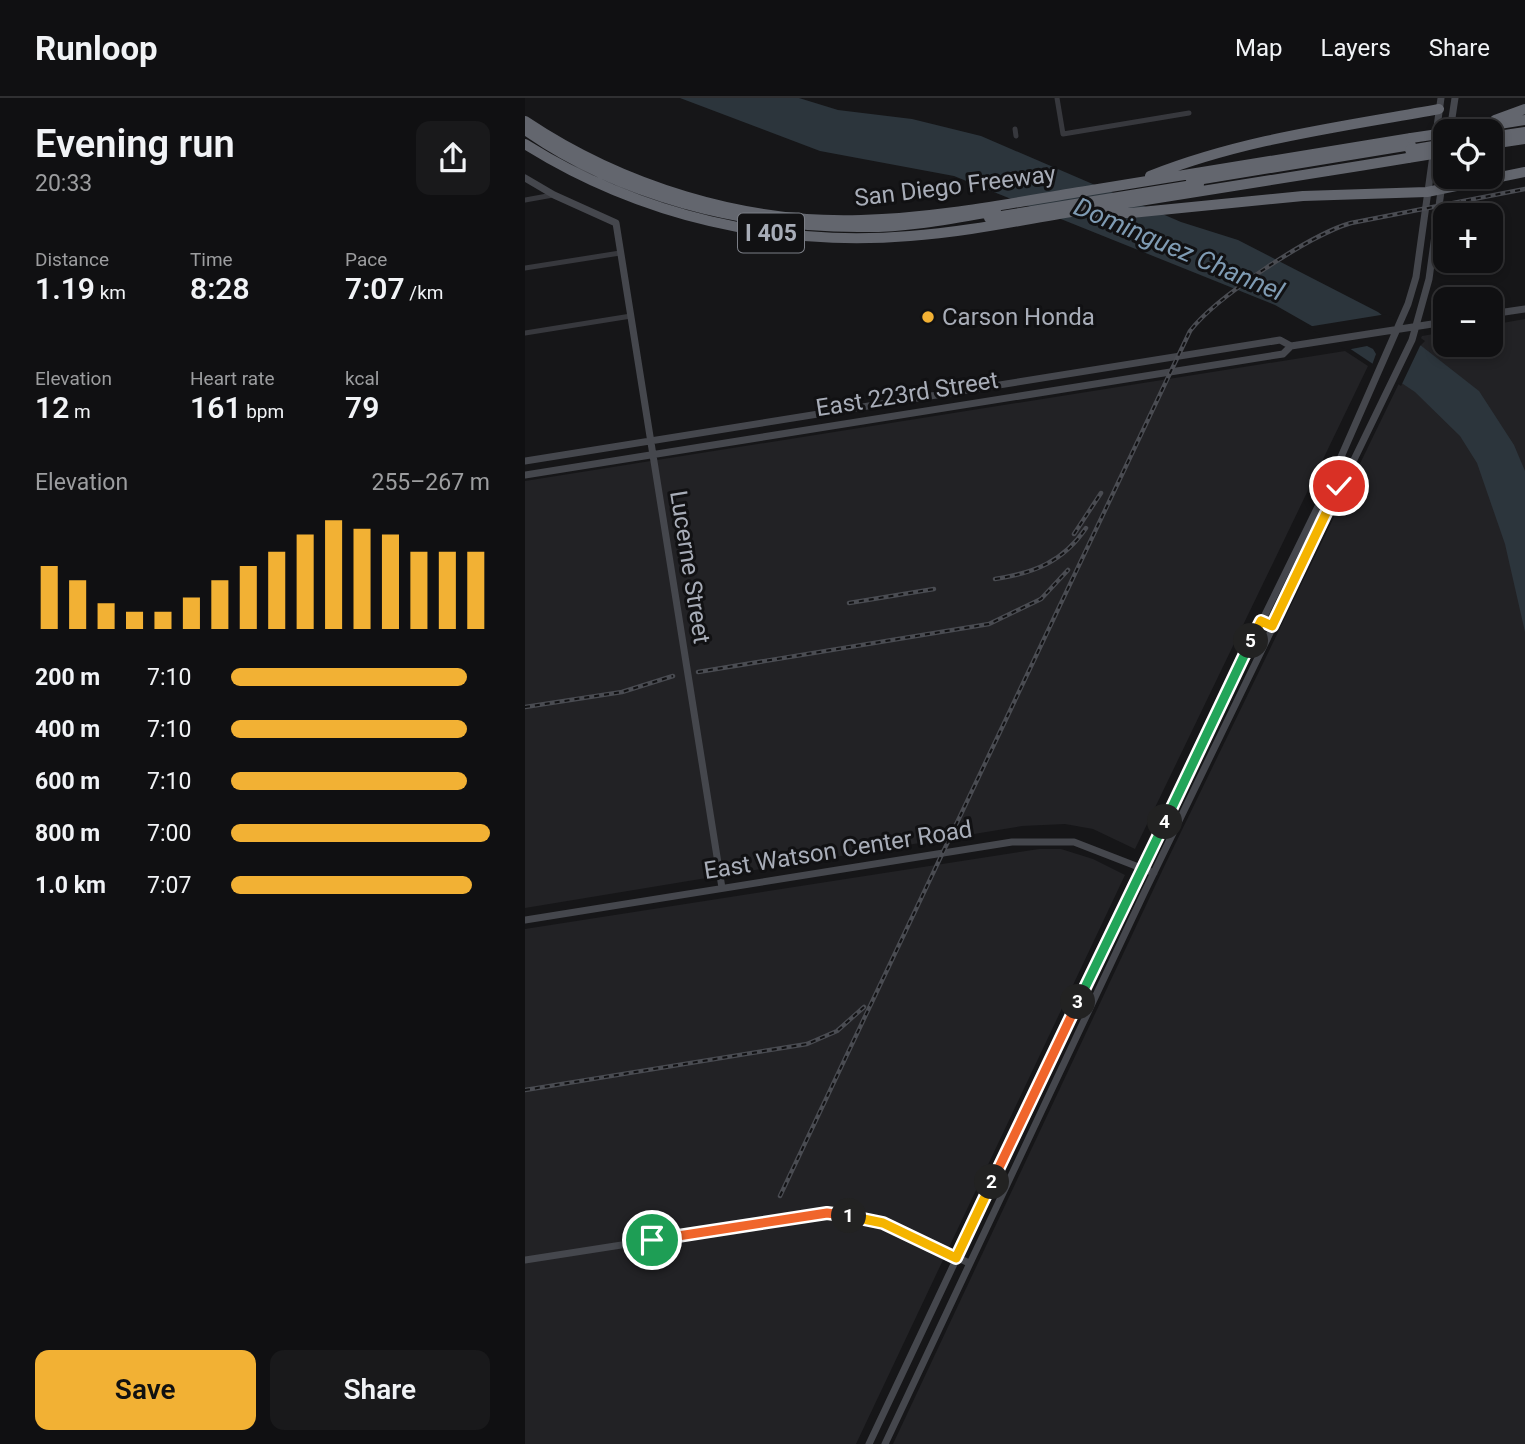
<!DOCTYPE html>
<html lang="en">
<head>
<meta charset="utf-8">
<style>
  body { margin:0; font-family:Roboto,sans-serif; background:#19191b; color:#f1f3f6; height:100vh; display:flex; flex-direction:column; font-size:26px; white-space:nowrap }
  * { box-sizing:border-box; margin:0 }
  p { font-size:23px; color:#9c9d9f }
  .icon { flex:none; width:38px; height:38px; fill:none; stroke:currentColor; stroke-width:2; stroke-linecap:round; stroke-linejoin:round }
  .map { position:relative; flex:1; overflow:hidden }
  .drawer { display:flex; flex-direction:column; background:#101012; width:525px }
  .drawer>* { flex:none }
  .controls { position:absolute; left:908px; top:21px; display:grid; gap:14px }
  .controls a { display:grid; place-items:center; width:70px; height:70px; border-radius:14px; background:#101012; box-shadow:0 4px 10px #0003,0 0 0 2px #303032; font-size:35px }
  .pin { position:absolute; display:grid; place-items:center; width:60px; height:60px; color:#fff; margin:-30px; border:4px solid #fff; border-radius:50%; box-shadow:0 2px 7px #0007 }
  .km { position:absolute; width:35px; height:35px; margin:-18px; border-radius:50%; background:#222; color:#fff; font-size:19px; line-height:35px; text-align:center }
  .round { display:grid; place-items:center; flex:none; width:74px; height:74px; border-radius:14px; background:#19191b }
  .headline { display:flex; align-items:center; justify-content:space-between; height:119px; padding:0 35px }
  h1 { font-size:38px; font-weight:600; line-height:52px }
  .stats { display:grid; grid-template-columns:repeat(3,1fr); gap:10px; height:119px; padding:7px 35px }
  .stats div { display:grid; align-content:center }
  .stats b { font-size:30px; font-weight:600 }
  .stats small { font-size:19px; font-weight:400 }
  .stats p { font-size:19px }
  .chart { height:196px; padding:14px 35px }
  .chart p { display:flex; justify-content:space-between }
  .chart svg { width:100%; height:126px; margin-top:7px; stroke:#f2b134; stroke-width:6 }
  .primary-button { display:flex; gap:14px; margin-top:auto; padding:14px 35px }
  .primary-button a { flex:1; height:80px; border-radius:14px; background:#f2b134; color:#111; font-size:28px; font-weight:600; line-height:80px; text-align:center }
  .primary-button a+a { background:#19191b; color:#f1f3f6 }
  ul { padding:0 35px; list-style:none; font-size:23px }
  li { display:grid; grid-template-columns:112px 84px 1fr; align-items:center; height:52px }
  li i { height:18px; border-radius:9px; background:#f2b134 }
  header { display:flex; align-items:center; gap:42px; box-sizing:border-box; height:98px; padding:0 35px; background:#101012; border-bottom:2px solid #303032 }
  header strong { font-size:33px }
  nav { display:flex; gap:38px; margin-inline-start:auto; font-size:24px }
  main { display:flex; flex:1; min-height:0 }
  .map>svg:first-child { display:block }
  .built { fill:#222225 }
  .water { fill:#2c353c }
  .pier { fill:#161618 }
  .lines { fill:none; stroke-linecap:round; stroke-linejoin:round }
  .street { stroke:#37383d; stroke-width:5 }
  .secondary { stroke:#45474d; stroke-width:7 }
  .highway { stroke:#63666e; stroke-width:10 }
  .rail-casing { stroke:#4a4c52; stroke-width:4.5 }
  .rail { stroke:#111113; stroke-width:2; stroke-dasharray:5; stroke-linecap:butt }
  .highway-bridge { stroke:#63666e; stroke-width:10 }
  .split-1-casing { stroke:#fff; stroke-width:14 }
  .split-2-casing { stroke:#fff; stroke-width:14 }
  .split-3-casing { stroke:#fff; stroke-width:14 }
  .split-4-casing { stroke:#fff; stroke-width:14 }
  .split-5-casing { stroke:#fff; stroke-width:14 }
  .split-6-casing { stroke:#fff; stroke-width:14 }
  .split-1 { stroke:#f0652b; stroke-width:9 }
  .split-2 { stroke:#f5b400; stroke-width:9 }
  .split-3 { stroke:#f0652b; stroke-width:9 }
  .split-4 { stroke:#22a559; stroke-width:9 }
  .split-5 { stroke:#22a559; stroke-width:9 }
  .split-6 { stroke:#f5b400; stroke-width:9 }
  .poi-dot { fill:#f2b134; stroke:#111113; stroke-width:2.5 }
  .labels { text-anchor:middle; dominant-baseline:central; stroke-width:6; stroke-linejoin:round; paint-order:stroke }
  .shield { fill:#111113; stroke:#7b7e86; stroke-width:2 }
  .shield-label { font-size:23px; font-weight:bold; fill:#a8adb8 }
  .street-label { font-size:24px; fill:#a8adb8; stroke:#111113 }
  .poi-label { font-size:24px; fill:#a8adb8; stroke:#111113; text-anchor:start }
  .water-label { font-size:26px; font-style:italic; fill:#7f9bb3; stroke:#111113 }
</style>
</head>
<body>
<header>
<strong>Runloop</strong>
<nav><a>Map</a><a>Layers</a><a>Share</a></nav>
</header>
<main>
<section class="drawer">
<div class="headline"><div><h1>Evening run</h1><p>20:33</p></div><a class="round"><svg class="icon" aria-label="share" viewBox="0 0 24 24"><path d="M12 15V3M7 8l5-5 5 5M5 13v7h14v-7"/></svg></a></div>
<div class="stats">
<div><p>Distance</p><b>1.19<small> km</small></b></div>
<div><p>Time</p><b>8:28</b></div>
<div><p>Pace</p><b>7:07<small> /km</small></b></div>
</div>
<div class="stats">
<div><p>Elevation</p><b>12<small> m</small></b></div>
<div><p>Heart rate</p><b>161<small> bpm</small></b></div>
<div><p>kcal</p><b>79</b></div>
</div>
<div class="chart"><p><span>Elevation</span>255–267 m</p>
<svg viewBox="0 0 160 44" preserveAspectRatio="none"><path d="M5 44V22M15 44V27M25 44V35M35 44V38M45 44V38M55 44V33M65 44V27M75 44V22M85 44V17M95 44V11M105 44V6M115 44V9M125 44V11M135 44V17M145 44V17M155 44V17"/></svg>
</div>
<ul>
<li><b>200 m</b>7:10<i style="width:91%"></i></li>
<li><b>400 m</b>7:10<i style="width:91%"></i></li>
<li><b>600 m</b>7:10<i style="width:91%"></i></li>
<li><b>800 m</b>7:00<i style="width:100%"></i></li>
<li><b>1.0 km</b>7:07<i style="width:93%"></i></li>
</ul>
<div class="primary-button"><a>Save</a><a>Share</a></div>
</section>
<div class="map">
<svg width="1000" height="1346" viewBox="0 0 1000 1346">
  <rect width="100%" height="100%" fill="#161618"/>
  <path class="built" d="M1000,221V1346H368L638,771L897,238L920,234V247H966V227Z
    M820,253L843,268L610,751L568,731L540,726L497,728L0,810V383Z
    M514,751H536L568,761L600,777L331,1346H0V831Z"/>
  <path class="water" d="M155,0H274L313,12L387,21L456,38L656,124L713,142L853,214L954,293L989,347L1000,373V534L980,446L952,365L935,338L890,294L815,244L750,207L429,78L295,53Z"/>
  <path class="pier" d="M862,216L900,243L895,248L876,288L847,267L851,256L848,251L842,248L821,252L782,229Z"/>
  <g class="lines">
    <path class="street" d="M532,0L538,36L664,15
      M490,31L491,38
      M0,102L28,97
      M0,170L95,155
      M0,235L106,218"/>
    <path class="secondary" d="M925,33L930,0
      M0,80L29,97L91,125L197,790
      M966,216L1000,211
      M0,363L755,242L766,248L920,224
      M0,377L758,256L766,248
      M0,822L487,744H549L629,775
      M0,1162L302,1115L358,1125L444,1165
      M344,1346L616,770L805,384L883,206L891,179L916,0
      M360,1346L620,793L887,242L904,181L920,64"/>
    <path class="highway" d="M970,22L1000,11
      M0,23C97,88 219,126 336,122C414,120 491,104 567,92C674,75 780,57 886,40
      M0,32C95,99 219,129 333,129C379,130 426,121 471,113
      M931,33L1000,22
      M966,39L1000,34
      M0,46C115,118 250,149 385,138C443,134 501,121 558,112C667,95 775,78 883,60
      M966,46L1000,41
      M625,78C718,41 816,29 914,11
      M666,83L886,47
      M571,115H606L778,98L902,94L1000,74
      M464,120L674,86"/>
    <g class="rail-casing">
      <path id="rail" d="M549,436L576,395
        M470,481C509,475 538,464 561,430
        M324,505L409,491
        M173,574L464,526L516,501L543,472
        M0,609L97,594L148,578
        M0,992L282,946L312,933L339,909
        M255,1098L665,233C690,200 786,136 826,125L1000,91"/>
    </g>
    <use href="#rail" class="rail"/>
    <path class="highway-bridge" d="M886,40L920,35
      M885,52L920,46
      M883,60L920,54"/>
  </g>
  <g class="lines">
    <g class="split-1-casing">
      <path id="split-1" d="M127,1142L302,1115L324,1118"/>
    </g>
    <g class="split-2-casing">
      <path id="split-2" d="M324,1118L358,1125L431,1160L467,1084"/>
    </g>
    <g class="split-3-casing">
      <path id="split-3" d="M467,1084L553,904"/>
    </g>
    <g class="split-4-casing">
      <path id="split-4" d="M553,904L640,724"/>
    </g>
    <g class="split-5-casing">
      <path id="split-5" d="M640,724L726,543"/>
    </g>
    <g class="split-6-casing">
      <path id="split-6" d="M726,543L736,523L747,528L814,388"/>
    </g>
    <use href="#split-1" class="split-1"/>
    <use href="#split-2" class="split-2"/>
    <use href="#split-3" class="split-3"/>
    <use href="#split-4" class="split-4"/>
    <use href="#split-5" class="split-5"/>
    <use href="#split-6" class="split-6"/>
  </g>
  <circle class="poi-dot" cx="403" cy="219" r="7"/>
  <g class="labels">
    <rect class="shield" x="213" y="115.5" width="66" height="39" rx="5"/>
    <g class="shield-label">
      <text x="246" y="135">I 405</text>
    </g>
    <g class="street-label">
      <text transform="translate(430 88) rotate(-7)">San Diego Freeway</text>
      <text transform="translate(382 296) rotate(-9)">East 223rd Street</text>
      <text transform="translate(165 469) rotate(81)">Lucerne Street</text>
      <text transform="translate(313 752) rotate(-9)">East Watson Center Road</text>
    </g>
    <g class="poi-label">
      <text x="417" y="219">Carson Honda</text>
    </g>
    <g class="water-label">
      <text transform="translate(654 151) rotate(23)">Dominguez Channel</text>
    </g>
  </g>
</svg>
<div class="controls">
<a><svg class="icon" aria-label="locate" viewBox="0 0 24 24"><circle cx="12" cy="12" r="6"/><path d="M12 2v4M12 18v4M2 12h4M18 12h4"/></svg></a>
<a>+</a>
<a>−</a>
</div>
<div class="pin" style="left:127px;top:1142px;background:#1e9e55"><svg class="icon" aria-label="arrive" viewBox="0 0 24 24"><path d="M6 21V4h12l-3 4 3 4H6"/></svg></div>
<div class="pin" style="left:814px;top:388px;background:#d93025"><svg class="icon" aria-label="check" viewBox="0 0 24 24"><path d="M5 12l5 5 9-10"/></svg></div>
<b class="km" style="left:324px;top:1118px">1</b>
<b class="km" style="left:467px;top:1084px">2</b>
<b class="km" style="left:553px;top:904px">3</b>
<b class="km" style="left:640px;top:724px">4</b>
<b class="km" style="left:726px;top:543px">5</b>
</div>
</main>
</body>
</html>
